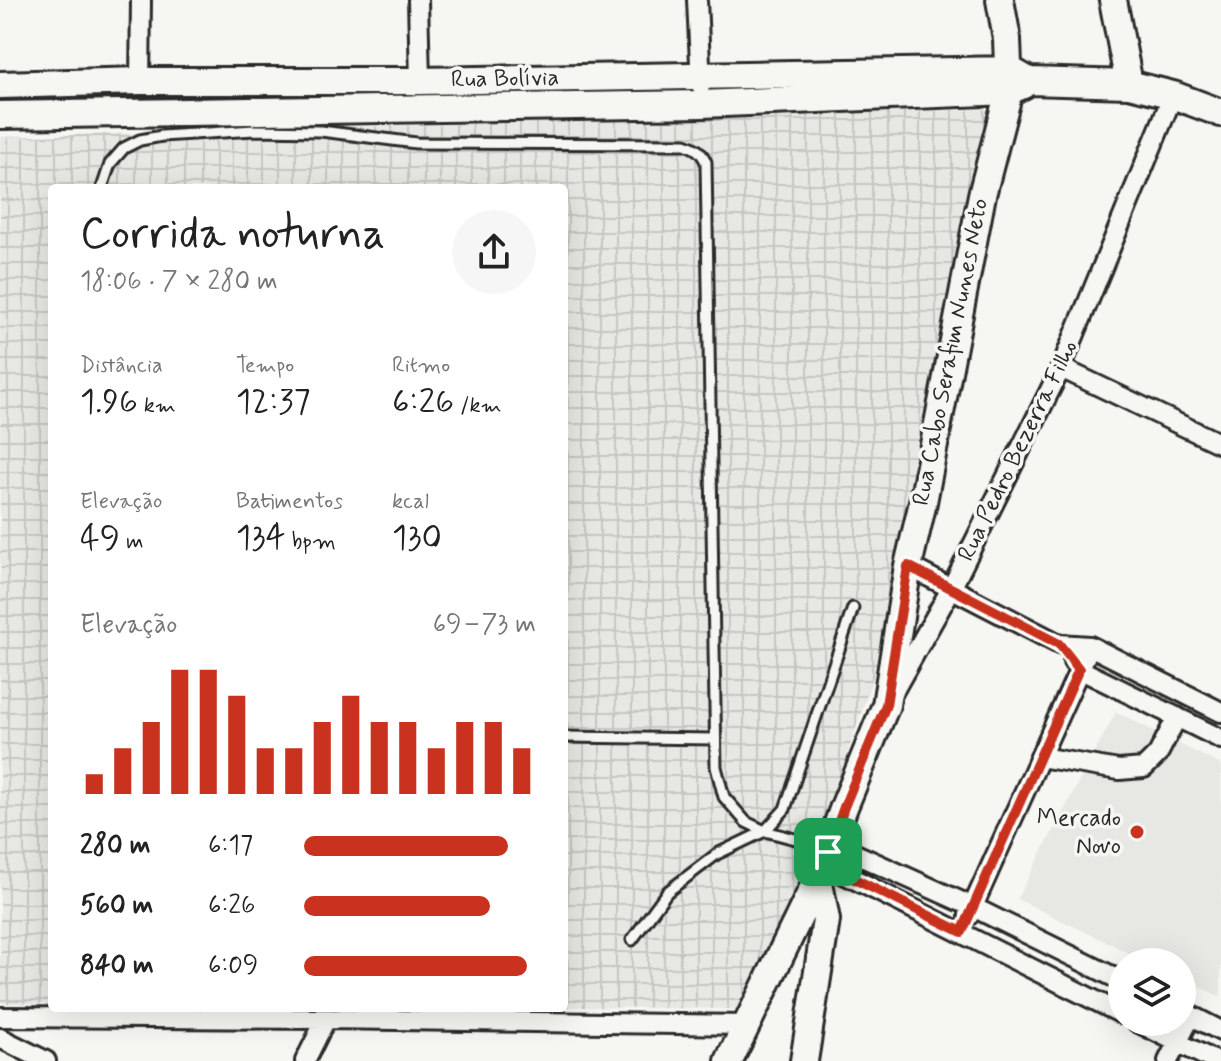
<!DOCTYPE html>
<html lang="pt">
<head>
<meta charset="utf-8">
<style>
  body { margin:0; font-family:Mynerve,sans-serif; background:#f6f6f6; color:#222; height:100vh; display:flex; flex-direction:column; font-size:30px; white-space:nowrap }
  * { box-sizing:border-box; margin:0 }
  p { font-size:26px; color:#767676 }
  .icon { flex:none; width:44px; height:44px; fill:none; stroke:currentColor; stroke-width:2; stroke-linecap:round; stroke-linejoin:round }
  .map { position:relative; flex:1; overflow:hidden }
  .details { position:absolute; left:48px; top:184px; width:520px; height:828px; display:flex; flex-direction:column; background:#fff; border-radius:8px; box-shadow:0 8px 32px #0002 }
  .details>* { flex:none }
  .tools { position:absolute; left:1108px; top:948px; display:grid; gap:16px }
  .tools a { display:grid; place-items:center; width:88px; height:88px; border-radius:50%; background:#fff; box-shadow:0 8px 32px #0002; font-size:40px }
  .pin { position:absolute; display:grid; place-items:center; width:68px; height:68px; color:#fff; margin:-34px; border-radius:16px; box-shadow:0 4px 12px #0006 }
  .round { display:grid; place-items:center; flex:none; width:84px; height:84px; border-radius:42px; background:#f6f6f6 }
  .overview { display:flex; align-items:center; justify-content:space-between; height:136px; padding:0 32px }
  h1 { font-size:44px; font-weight:600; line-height:60px }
  .stats { display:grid; grid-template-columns:repeat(3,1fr); gap:12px; height:136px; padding:8px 32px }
  .stats div { display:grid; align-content:center }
  .stats b { font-size:34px; font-weight:600 }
  .stats small { font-size:22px; font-weight:400 }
  .stats p { font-size:22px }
  .chart { height:224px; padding:16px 32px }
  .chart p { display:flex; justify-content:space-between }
  .chart svg { width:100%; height:144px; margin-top:8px; stroke:#c8321e; stroke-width:6 }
  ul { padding:0 32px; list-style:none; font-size:26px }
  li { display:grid; grid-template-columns:128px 96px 1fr; align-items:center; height:60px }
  li i { height:20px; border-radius:10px; background:#c8321e }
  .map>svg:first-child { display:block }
  .built { fill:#e7e7e3 }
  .industrial { fill:url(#industrial-grid) }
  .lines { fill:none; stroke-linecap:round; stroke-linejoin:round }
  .lane-casing { stroke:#2b2b2b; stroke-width:15 }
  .street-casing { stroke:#2b2b2b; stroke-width:24 }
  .secondary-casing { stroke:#2b2b2b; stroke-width:32 }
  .lane { stroke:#f6f6f2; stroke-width:9 }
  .street { stroke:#f6f6f2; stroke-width:18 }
  .secondary { stroke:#f6f6f2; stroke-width:26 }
  .route-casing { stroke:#fff; stroke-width:16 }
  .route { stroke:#c8321e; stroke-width:10 }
  .poi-dot { fill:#c8321e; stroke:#f6f6f2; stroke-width:3 }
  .labels { text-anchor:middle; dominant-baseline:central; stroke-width:7; stroke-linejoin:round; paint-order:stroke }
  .street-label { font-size:24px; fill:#2b2b2b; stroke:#f6f6f2 }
  .poi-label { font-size:24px; fill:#2b2b2b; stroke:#f6f6f2; text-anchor:end }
</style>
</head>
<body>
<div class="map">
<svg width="1221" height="1061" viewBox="0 0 1221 1061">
  <defs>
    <pattern id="industrial-grid" width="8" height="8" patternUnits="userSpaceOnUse" patternTransform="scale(2)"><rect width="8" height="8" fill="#e7e7e3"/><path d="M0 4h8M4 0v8" fill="none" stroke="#c6c6c3"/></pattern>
  </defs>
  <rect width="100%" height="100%" fill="#f6f6f2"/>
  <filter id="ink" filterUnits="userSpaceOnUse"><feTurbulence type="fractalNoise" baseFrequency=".0125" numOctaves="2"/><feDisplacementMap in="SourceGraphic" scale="16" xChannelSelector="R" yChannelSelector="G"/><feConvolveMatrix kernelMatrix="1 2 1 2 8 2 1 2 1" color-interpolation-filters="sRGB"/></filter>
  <g filter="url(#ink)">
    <path class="built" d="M1116,712L1221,765V997L1182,978V962H1148L1017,899Z"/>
    <path class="industrial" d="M994,109L890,626L815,851L802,864L804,881L738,1009L564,1007V188H52V1004L0,1003V137Z"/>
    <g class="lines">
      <g class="lane-casing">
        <path id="lane" d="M102,188L110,164L124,148L140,140L162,136L254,130L321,131L416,143L685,144C696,148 701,151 706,162L716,767L724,797L746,822L765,831L803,841L827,852
          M564,737L715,739
          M632,940L667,892L717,854L765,831L785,809L853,608"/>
      </g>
      <g class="street-casing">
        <path id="street" d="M418,0L420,81
          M697,0L701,85
          M140,81L141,0
          M1061,368L1221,444
          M908,566L1059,644L1090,646L1221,712
          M1073,662L1079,669L1221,739
          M893,692L951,589L1061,368L1173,95
          M1040,757L1119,770L1144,768L1158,754L1177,717
          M831,843L973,907L1122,981
          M824,864L1122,1014
          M969,915L1090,646
          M1182,1011L1221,1031
          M0,1017L326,1019L746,1025
          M1137,1022L1215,1061
          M0,1038L46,1061
          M305,1061L326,1019
          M1168,1061L1191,1016"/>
      </g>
      <g class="secondary-casing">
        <path id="secondary" d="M1113,0L1129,84
          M0,85L140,81H420L1010,70L1029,81L1129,84L1173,95L1221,113
          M0,115L701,104L1009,91L1023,85
          M729,1061L818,878L844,807L886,705L908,566L923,502L982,195L1009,91L1007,39L1000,0
          M804,1061L826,920L818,878"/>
      </g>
      <use href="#lane" class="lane"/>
      <use href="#street" class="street"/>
      <use href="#secondary" class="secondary"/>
    </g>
  </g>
  <g class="lines" filter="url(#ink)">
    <g class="route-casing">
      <path id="route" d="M908,566L1059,644L1079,669L962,932L824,864L844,807L886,705Z"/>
    </g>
    <use href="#route" class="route"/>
  </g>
  <circle class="poi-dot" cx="1137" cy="832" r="8"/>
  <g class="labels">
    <g class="street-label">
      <text transform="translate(505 79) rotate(-1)">Rua Bolívia</text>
      <text transform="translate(951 352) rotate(-79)">Rua Cabo Serafim Nunes Neto</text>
      <text transform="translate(1018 451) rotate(-64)">Rua Pedro Bezerra Filho</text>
    </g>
    <g class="poi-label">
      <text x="1121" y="818">Mercado<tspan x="1121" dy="28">Novo</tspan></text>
    </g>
  </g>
</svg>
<div class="tools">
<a><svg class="icon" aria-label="layers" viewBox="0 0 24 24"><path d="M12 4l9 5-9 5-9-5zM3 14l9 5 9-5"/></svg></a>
</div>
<div class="pin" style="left:828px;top:852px;background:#1e9e55"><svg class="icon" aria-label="arrive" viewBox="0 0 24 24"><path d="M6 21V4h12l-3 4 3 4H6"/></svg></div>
<section class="details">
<div class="overview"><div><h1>Corrida noturna</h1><p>18:06 · 7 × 280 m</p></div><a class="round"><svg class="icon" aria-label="share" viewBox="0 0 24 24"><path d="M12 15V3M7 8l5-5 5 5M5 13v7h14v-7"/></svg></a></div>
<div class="stats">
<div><p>Distância</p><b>1.96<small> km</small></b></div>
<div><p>Tempo</p><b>12:37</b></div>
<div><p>Ritmo</p><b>6:26<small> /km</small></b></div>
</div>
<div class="stats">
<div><p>Elevação</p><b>49<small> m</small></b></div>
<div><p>Batimentos</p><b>134<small> bpm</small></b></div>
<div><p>kcal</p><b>130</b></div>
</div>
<div class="chart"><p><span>Elevação</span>69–73 m</p>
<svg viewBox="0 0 160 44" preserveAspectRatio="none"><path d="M5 44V38M15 44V30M25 44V22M35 44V6M45 44V6M55 44V14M65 44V30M75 44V30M85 44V22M95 44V14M105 44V22M115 44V22M125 44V30M135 44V22M145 44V22M155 44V30"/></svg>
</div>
<ul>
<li><b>280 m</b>6:17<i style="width:88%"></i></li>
<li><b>560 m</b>6:26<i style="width:80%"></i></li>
<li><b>840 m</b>6:09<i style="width:96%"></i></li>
</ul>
</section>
</div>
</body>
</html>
